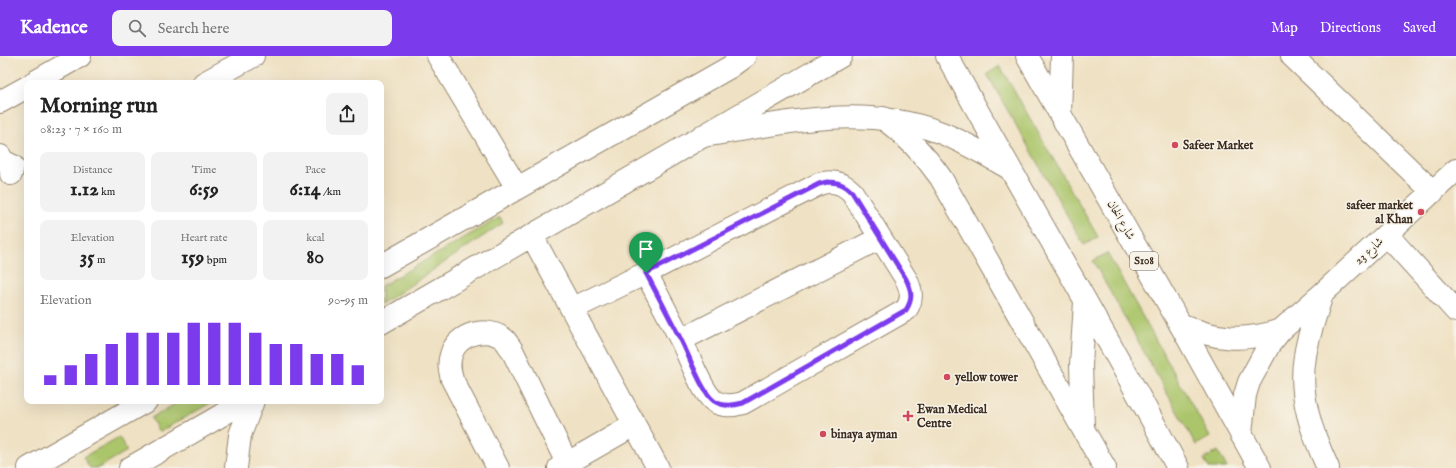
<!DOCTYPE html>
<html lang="en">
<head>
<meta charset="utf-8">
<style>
  body { margin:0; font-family:"IM FELL English",Amiri,serif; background:#f2f2f2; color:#222; height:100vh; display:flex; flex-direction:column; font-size:15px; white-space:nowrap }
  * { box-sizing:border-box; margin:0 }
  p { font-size:13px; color:#767676 }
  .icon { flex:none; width:22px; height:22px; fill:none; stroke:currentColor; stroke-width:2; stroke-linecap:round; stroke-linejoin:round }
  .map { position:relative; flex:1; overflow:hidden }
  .panel { position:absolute; left:24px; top:24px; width:360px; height:324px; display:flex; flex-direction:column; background:#fff; border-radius:8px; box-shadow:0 4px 16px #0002 }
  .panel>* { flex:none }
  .pin { position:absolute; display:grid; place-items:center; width:34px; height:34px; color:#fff; margin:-41px -17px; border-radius:50% 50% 50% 0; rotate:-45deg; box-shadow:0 0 4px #0007 }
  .pin .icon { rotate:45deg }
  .round { display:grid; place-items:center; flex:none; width:42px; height:42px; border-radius:8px; background:#f2f2f2 }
  .head { display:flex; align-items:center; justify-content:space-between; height:68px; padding:0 16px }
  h1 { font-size:22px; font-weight:800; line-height:30px }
  .metrics { display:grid; grid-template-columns:repeat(3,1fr); gap:6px; height:68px; padding:4px 16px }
  .metrics div { display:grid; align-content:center; border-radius:8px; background:#f2f2f2; text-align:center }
  .metrics b { font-size:20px; font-weight:800 }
  .metrics small { font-size:11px; font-weight:400 }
  .metrics p { font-size:11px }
  .chart { height:112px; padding:8px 16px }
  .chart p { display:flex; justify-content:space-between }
  .chart svg { width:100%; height:72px; margin-top:4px; stroke:#7c3aed; stroke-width:6 }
  header { display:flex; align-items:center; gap:24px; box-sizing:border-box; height:56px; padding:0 20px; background:#7c3aed; color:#fff }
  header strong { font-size:19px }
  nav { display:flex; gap:22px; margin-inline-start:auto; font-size:14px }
  .search { width:280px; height:36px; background:#f2f2f2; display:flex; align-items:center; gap:10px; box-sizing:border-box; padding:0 14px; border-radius:8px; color:#767676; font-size:15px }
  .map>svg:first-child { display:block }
  .green { fill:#abc56b; stroke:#737844 }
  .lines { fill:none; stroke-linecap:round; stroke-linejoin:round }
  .minor-casing { stroke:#958670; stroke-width:24 }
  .major-casing { stroke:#958670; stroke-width:24 }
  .minor { stroke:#fff; stroke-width:22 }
  .major { stroke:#fff; stroke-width:22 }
  .route-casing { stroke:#fff; stroke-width:8 }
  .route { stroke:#7c3aed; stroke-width:5 }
  .poi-dot { fill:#d1495b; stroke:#f7f3e8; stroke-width:1.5 }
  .labels { text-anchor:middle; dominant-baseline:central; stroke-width:3; stroke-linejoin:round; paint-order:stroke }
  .shield { fill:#f7f3e8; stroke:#73665b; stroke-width:1 }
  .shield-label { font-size:11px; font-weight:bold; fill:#3b2a1e }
  .poi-label { font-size:12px; font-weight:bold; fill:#3b2a1e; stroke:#f7f3e8; text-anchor:start }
  .street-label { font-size:12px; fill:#3b2a1e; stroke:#f7f3e8 }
</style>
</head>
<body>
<header>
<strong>Kadence</strong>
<div class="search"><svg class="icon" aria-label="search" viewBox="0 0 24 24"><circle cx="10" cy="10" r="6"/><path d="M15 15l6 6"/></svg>Search here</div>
<nav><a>Map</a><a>Directions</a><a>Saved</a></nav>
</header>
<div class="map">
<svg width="1456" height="412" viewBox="0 0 1456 412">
  <rect width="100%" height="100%" fill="#f7f3e8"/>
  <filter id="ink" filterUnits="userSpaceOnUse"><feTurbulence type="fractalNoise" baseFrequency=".025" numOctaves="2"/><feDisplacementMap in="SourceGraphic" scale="8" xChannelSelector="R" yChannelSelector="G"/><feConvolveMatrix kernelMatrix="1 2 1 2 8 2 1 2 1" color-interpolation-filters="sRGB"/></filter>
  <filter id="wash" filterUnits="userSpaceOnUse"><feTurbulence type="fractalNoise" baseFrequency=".012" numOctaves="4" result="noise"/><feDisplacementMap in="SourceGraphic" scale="16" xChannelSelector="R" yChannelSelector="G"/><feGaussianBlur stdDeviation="0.9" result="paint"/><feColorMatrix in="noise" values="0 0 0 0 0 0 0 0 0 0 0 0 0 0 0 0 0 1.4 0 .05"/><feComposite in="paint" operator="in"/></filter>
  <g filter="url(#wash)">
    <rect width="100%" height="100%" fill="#efe1c3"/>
    <path class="green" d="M1000,10L1098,181L1084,189L987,18Z
      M500,161L503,167L381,249V230Z
      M1107,197L1210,381L1196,389L1093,205Z
      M180,345H214L159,376L151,362Z
      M119,381L127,395L98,412H90L83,401Z
      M1218,395L1227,412H1209L1204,403Z"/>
  </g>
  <g filter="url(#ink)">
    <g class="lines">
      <g class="minor-casing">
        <path id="minor" d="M438,0L517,132
          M1292,0L1433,136
          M33,27L80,0
          M204,27L253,0
          M0,46L27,31
          M1060,58L1062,0
          M883,62C906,79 924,98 941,122L1105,412
          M0,100L3,105L13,110L11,118
          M1387,179L1456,255
          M532,180L658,412
          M381,210L730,11L745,0
          M1322,238C1316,259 1308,279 1305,300C1298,340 1312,377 1328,412
          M572,253L646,217L819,128C832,124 842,126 852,136L906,223C912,235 913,243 906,254L743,347C733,350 723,351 714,345C702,336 689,300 682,286C670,262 658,240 646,217
          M381,267L841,0
          M1180,268C1215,284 1244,286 1281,274
          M681,284L880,182
          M1241,378L1245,339L1249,326L1269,289L1281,274L1322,238L1456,114
          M29,412L146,345
          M130,412L246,345
          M236,412L240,379L253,345
          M498,412L452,323C450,315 448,308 451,299C457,277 488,269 505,284C507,287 510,291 512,294L567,407
          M559,412L634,369"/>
      </g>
      <g class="major-casing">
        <path id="major" d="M947,0C1023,138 1104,273 1178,412
          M1027,0L1180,268L1260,412
          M702,80C782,68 859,47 939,76C963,85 986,99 1009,112
          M1083,372L1081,309L1085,246"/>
      </g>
      <use href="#minor" class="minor"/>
      <use href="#major" class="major"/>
    </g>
  </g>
  <g class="lines" filter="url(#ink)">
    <g class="route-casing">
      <path id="route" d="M827,126C838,126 844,128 852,136L906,223C912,235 913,243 906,254L743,347C733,350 723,351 714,345C702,336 689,300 682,286C670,262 658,240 646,217L819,128Z"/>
    </g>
    <use href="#route" class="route"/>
  </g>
  <g class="poi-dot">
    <circle cx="1175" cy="89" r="4"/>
    <circle cx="1421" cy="156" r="4"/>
    <circle cx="947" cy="321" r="4"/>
    <path d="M906 354h4v4h4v4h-4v4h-4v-4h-4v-4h4z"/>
    <circle cx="823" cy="378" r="4"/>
  </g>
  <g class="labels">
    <rect class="shield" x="1130" y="196" width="28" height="18" rx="3"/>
    <g class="shield-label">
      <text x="1144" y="205">S108</text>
    </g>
    <g class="poi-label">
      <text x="1183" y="89">Safeer Market</text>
      <text x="1413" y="149" text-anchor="end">safeer market<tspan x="1413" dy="14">al Khan</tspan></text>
      <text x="955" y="321">yellow tower</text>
      <text x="917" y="353">Ewan Medical<tspan x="917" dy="14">Centre</tspan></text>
      <text x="831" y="378">binaya ayman</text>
    </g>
    <g class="street-label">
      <text transform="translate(1121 164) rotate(60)">شارع الخان</text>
      <text transform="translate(1369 195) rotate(-43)">شارع 23</text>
    </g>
  </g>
</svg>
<div class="pin" style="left:646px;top:217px;background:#1e9e55"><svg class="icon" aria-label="arrive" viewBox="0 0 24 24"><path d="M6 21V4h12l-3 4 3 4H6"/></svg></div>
<section class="panel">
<div class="head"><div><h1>Morning run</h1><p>08:23 · 7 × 160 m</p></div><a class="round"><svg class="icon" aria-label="share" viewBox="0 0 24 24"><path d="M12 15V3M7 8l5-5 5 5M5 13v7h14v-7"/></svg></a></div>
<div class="metrics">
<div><p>Distance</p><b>1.12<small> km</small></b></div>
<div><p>Time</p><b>6:59</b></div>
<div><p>Pace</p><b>6:14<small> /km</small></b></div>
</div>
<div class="metrics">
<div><p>Elevation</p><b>35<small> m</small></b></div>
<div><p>Heart rate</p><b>159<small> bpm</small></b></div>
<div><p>kcal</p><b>80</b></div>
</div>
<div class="chart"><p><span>Elevation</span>90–95 m</p>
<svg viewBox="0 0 160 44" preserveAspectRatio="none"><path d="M5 44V38M15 44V32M25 44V25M35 44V19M45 44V12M55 44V12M65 44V12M75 44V6M85 44V6M95 44V6M105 44V12M115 44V19M125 44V19M135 44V25M145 44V25M155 44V32"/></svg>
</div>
</section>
</div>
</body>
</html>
